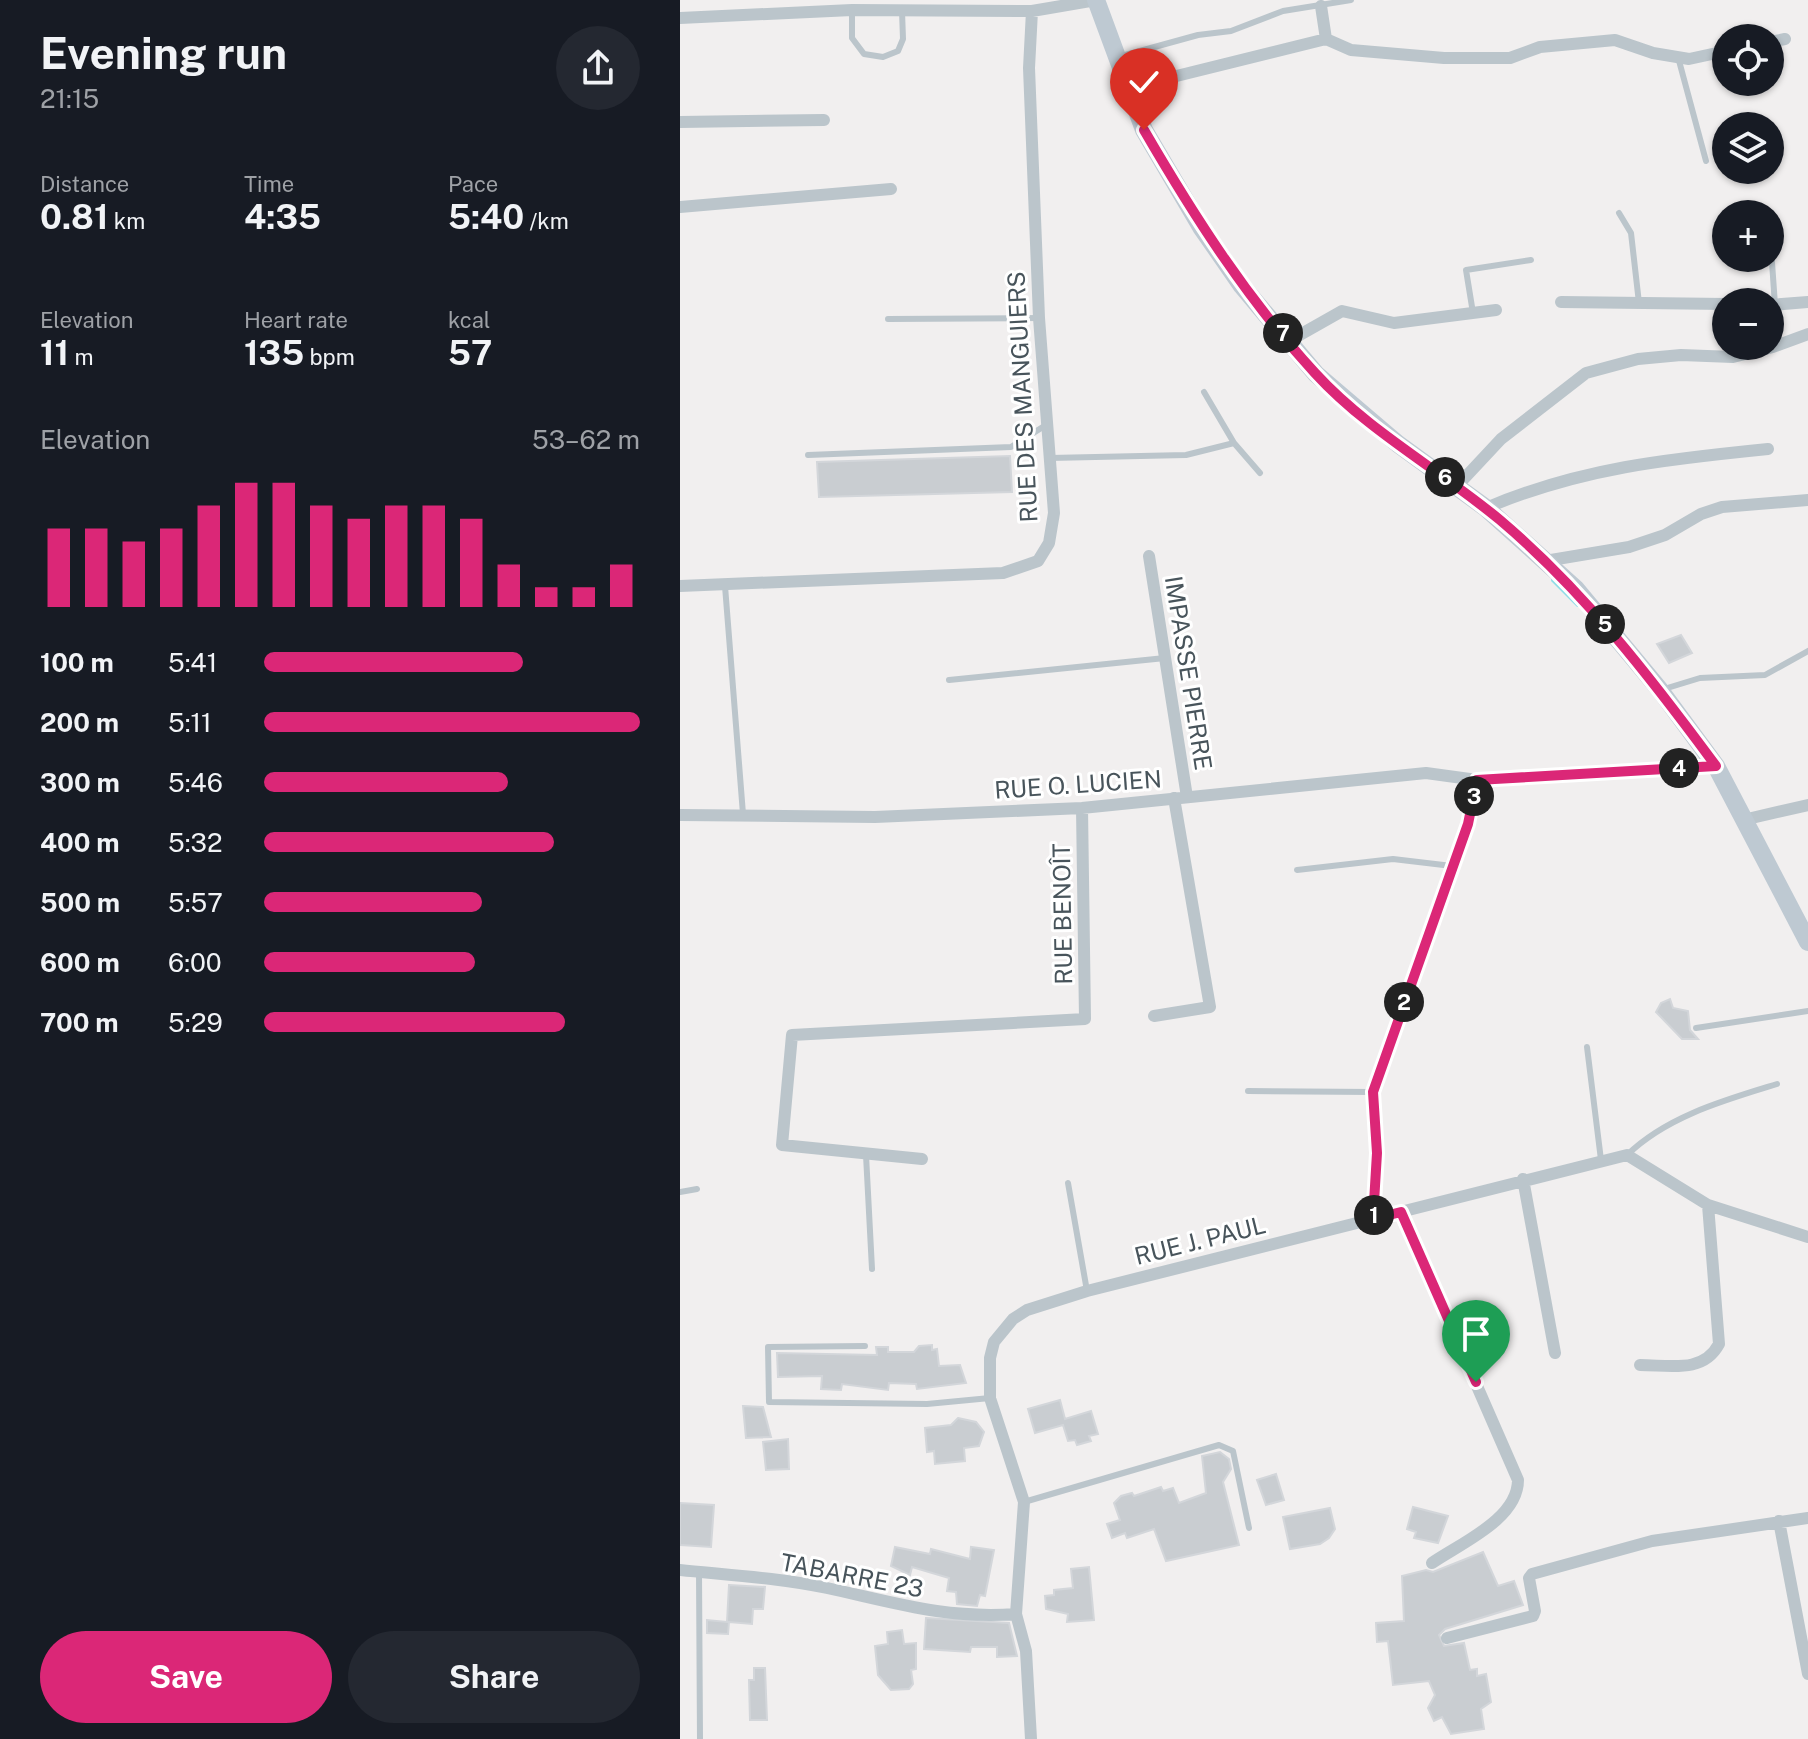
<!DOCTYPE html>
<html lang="en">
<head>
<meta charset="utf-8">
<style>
  body { margin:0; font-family:"Public Sans",sans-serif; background:#242831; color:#f1f3f6; height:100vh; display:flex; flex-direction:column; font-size:30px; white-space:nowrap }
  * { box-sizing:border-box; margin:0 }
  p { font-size:26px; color:#9ea1a6 }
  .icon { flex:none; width:44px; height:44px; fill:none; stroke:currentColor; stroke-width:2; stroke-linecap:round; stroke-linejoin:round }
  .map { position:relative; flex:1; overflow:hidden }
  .panel { display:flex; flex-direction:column; background:#171b24; width:680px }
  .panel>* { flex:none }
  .controls { position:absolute; left:1032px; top:24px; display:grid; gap:16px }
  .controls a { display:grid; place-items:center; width:72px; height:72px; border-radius:50%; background:#171b24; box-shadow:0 2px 6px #0004; font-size:40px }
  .pin { position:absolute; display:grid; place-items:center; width:68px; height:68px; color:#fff; margin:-82px -34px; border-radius:50% 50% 50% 0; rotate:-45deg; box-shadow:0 0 8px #0007 }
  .pin .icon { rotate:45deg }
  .km { position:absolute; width:40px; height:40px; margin:-20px; border-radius:50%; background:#222; color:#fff; font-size:22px; line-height:40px; text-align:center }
  .round { display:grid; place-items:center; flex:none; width:84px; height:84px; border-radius:42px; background:#242831 }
  .summary { display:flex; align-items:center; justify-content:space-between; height:136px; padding:0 40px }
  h1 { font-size:44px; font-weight:700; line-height:60px }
  .metrics { display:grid; grid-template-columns:repeat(3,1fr); gap:12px; height:136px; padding:8px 40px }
  .metrics div { display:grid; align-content:center }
  .metrics b { font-size:34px; font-weight:700 }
  .metrics small { font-size:22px; font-weight:400 }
  .metrics p { font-size:22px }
  .chart { height:224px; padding:16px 40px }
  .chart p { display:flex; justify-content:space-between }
  .chart svg { width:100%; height:144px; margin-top:8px; stroke:#db2777; stroke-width:6 }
  .cta { display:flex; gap:16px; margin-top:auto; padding:16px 40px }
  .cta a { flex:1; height:92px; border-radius:48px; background:#db2777; color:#fff; font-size:32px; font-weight:700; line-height:92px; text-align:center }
  .cta a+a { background:#242831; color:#f1f3f6 }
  ul { padding:0 40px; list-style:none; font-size:26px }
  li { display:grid; grid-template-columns:128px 96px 1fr; align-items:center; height:60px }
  li i { height:20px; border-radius:10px; background:#db2777 }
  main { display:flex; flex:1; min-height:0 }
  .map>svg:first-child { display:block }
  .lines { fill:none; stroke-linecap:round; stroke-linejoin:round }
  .stream { stroke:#8fdee7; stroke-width:4 }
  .building { fill:#c9cdd1; stroke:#d3d6da; stroke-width:2 }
  .service { stroke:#bbc5cb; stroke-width:6 }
  .minor { stroke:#bbc5cb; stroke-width:12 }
  .secondary { stroke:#bec9d2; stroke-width:18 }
  .route-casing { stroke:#fff; stroke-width:16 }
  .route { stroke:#db2777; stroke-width:10 }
  .labels { text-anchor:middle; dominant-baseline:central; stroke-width:6; stroke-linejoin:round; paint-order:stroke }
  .street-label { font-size:24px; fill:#48545b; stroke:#fff }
</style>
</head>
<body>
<main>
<section class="panel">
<div class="summary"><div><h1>Evening run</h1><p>21:15</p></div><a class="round"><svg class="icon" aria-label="share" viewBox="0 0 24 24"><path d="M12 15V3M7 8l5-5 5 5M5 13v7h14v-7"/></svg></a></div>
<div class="metrics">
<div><p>Distance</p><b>0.81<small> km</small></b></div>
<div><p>Time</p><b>4:35</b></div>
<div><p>Pace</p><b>5:40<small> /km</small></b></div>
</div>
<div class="metrics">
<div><p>Elevation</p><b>11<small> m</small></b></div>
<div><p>Heart rate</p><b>135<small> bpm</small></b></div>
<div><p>kcal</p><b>57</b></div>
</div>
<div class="chart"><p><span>Elevation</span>53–62 m</p>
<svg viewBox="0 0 160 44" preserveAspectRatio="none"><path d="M5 44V20M15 44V20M25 44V24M35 44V20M45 44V13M55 44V6M65 44V6M75 44V13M85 44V17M95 44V13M105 44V13M115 44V17M125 44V31M135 44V38M145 44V38M155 44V31"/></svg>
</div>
<ul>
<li><b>100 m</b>5:41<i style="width:69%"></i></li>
<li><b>200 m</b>5:11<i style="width:100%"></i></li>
<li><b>300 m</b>5:46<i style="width:65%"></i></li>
<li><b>400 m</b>5:32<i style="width:77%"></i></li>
<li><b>500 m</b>5:57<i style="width:58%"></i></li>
<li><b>600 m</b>6:00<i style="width:56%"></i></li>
<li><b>700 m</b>5:29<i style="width:80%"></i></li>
</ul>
<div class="cta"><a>Save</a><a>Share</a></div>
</section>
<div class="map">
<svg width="1128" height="1739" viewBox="0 0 1128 1739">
  <rect width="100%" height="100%" fill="#f1efef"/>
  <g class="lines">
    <path class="stream" d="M873,580L898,605"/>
  </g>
  <path class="building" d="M330,456L332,492L139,497L137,462Z
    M1001,635L1012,653L989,663L977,644Z
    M990,999L993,1008L1008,1011L1010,1030L1018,1039H1002L976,1012L981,1003Z
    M252,1345V1350L257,1349L259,1366L280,1365L286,1383L237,1389L236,1384L209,1383L208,1390L162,1384L161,1390L141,1389L142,1376L98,1377L97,1353L197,1355L196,1347H208V1352H234L239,1346Z
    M380,1400L385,1419L411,1411L418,1434L409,1436L411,1441L397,1445L395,1440L388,1441L383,1425L355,1433L348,1409Z
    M63,1406L83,1407L91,1437L66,1438Z
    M278,1418L296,1422L304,1432L299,1446L284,1448L285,1461L255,1464L254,1451L247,1452L245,1428L271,1425Z
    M108,1439L109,1469L86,1470L83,1442Z
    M540,1452L549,1459L551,1469L543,1482L559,1545L486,1561L474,1529L447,1538L445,1533L432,1538L427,1524L440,1520L434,1503L441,1496L452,1493L454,1496L481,1487L483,1491L493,1488L499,1503L526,1493L522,1456Z
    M596,1474L604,1500L586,1505L577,1480Z
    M0,1503L34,1505L31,1547L0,1545Z
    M733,1507L768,1516L758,1543L734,1538L736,1532L727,1529Z
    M650,1508L655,1529L649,1538L640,1544L610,1549L603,1517Z
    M215,1547L250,1554L251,1549L290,1559L291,1547L314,1550L305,1596L300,1595L297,1606L277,1604L276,1592L267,1591L269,1578L232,1567L230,1575L211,1566Z
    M803,1552L818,1586L834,1581L843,1605L765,1629L759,1635L764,1646L784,1643L790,1670L797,1669V1676L806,1674L811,1702L801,1709L804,1729L771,1734L762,1717L754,1721L748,1708L755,1695L749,1681L713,1685L708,1641L697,1642L696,1623L724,1621L722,1576L746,1570L753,1572Z
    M409,1567L414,1620L387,1622L388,1614L366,1609L365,1596L374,1595V1590L393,1588L391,1569Z
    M49,1585L85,1587L83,1609H73L72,1624L49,1622L48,1634L27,1633V1620L47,1622Z
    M246,1618L329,1623L337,1656L317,1657V1647H291L290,1652L244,1649Z
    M222,1630L224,1644L236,1643V1669L231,1670L233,1684L229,1689L211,1690L198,1675L195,1646L208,1644L207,1632Z
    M74,1668H85L87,1720H70L69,1680H74Z"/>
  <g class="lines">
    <path class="service" d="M172,10V38L184,54L203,57L218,51L223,39L222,11
      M438,57L518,35L551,31L603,11L671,0
      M998,57L1026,161
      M939,213L951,233L959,303
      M1090,234L1095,305
      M793,313L786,270L851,260
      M208,319L359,318
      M524,392L554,443L580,473
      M128,455L331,447L366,425
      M370,458L506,455L554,443
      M45,586L63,814
      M269,680L485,658
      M984,689L1020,678L1085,675L1128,651
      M617,870L713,859L772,866
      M1016,1028L1128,1011
      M907,1047L921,1160
      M568,1091L693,1092
      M186,1155L192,1269
      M947,1155C987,1116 1045,1100 1097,1084
      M388,1183L407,1291
      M0,1192L17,1189
      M185,1346L88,1347L89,1402L247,1404L310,1398
      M344,1502L539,1445L553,1451L569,1528
      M19,1572L20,1739"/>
    <path class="minor" d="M641,6L646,39
      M0,18L172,10L352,11L416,0
      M1090,42L1105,39
      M448,88L646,39L671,50L764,58H830L860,47L935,40L973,53L1009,59L1046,51
      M0,122L144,120
      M0,207L211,189
      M881,302L1046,304
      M1090,305L1128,302
      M609,341L662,311L714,323L816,310
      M778,485L821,439L906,373L958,359L1001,355L1053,357L1093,347L1128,334
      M806,508C900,468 988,459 1088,449
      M469,556L507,797
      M865,561L949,547L985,535L1021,514L1042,507L1128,500
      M0,586L323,573L358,561L369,543L374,513L359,318L349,68L352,11
      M0,815L195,817L402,808L746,773L797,780L1036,766
      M1063,820L1128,805
      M474,1016L530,1007L494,798
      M242,1159L102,1145L112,1035L405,1019L402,808
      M843,1179L875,1353
      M721,1212L838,1480C838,1519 781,1543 752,1563
      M693,1219L697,1153L693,1092L788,824L797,780
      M960,1365C989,1365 1023,1374 1039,1344L1028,1205
      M1099,1521L1128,1674
      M0,1570C49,1575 100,1578 147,1588C216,1603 265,1619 336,1614
      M767,1638L853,1616L855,1611L849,1578L852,1574L972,1541L1128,1518
      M351,1739L346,1651L336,1614L344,1502L310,1398V1358L314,1342L333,1319L347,1310L407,1291L947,1155L1028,1205L1128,1237"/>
    <path class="secondary" d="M416,0L464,130L521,227L562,286L636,374L718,444L806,508L896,589L980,690L1036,766L1128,942"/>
  </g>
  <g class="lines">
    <g class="route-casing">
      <path id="route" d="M464,130C514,216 567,299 635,373C688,431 760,470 820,520C904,591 971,678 1036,766L797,780L788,824L693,1092L697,1153L693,1219L721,1212L796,1382"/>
    </g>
    <use href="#route" class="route"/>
  </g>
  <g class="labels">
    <g class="street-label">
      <text transform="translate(342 397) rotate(-93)">RUE DES MANGUIERS</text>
      <text transform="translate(509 673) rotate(81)">IMPASSE PIERRE</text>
      <text transform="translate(398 784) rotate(-4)">RUE O. LUCIEN</text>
      <text transform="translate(382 914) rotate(-91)">RUE BENOÎT</text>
      <text transform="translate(520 1240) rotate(-14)">RUE J. PAUL</text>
      <text transform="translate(172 1575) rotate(11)">TABARRE 23</text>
    </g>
  </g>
</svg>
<div class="controls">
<a><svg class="icon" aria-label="locate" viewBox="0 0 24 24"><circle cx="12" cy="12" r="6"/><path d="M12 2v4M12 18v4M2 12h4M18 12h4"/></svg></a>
<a><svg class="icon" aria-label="layers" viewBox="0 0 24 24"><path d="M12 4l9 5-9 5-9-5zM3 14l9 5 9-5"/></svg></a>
<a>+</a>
<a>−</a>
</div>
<div class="pin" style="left:796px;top:1382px;background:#1e9e55"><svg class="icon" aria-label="arrive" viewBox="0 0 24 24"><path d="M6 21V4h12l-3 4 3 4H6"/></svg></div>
<div class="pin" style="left:464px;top:130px;background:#d93025"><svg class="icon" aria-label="check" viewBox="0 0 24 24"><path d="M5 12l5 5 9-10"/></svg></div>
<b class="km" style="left:694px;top:1215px">1</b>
<b class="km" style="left:724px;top:1002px">2</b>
<b class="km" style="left:794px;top:796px">3</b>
<b class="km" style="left:999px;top:768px">4</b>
<b class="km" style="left:925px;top:624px">5</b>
<b class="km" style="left:765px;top:477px">6</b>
<b class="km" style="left:603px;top:333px">7</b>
</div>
</main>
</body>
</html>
